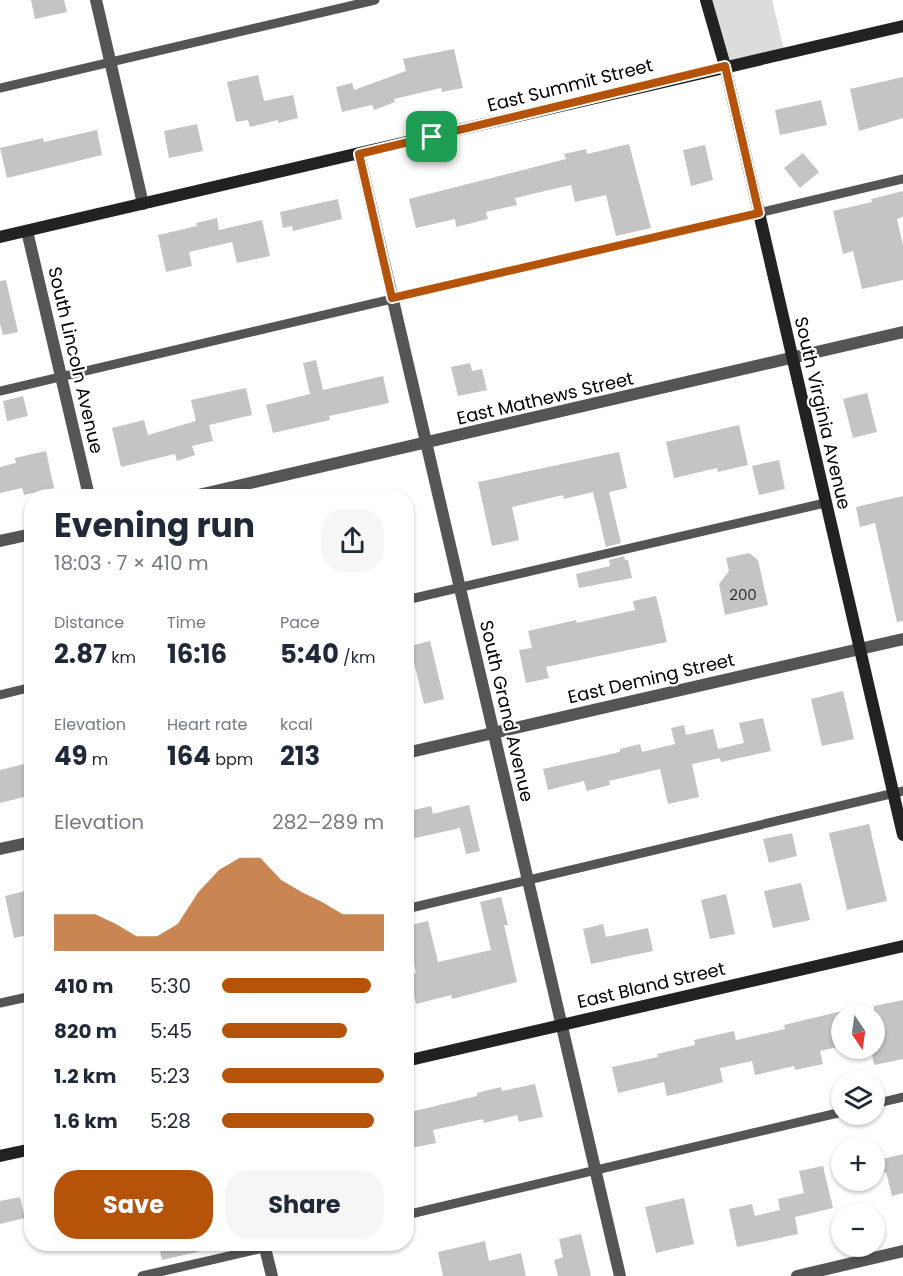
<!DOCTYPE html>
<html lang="en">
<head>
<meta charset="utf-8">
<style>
  body { margin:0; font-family:Poppins,sans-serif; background:#f6f6f7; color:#1f2937; height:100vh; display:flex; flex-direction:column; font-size:22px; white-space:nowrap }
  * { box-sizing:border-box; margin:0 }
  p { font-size:20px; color:#747a83 }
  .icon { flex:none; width:33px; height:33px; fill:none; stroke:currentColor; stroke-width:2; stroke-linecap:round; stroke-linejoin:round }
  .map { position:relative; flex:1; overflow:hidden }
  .panel { position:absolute; left:24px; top:489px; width:390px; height:762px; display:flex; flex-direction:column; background:#fff; border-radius:24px; box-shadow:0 2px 4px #0004 }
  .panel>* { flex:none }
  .needle { width:39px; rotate:167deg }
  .buttons { position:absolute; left:831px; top:1005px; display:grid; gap:12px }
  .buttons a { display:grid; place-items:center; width:54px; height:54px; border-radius:50%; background:#fff; box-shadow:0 2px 4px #0004; font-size:30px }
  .pin { position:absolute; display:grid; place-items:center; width:51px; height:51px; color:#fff; margin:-26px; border-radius:12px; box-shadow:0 3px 9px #0006 }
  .round { display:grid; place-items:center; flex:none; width:63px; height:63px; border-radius:24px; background:#f6f6f7 }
  .overview { display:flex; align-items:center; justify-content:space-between; height:102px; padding:0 30px }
  h1 { font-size:33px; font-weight:700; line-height:45px }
  .figures { display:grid; grid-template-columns:repeat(3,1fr); gap:9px; height:102px; padding:6px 30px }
  .figures div { display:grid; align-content:center }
  .figures b { font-size:26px; font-weight:700 }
  .figures small { font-size:16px; font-weight:400 }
  .figures p { font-size:16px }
  .chart { height:168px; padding:12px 30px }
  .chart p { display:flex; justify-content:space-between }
  .chart svg { width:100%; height:108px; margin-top:6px; fill:#b45309; opacity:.7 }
  .button { display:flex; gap:12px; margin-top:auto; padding:12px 30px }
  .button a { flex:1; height:69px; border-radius:24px; background:#b45309; color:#fff; font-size:24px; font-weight:700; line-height:69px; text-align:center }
  .button a+a { background:#f6f6f7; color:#1f2937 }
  ul { padding:0 30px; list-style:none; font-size:20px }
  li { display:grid; grid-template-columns:96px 72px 1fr; align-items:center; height:45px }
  li i { height:15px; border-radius:8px; background:#b45309 }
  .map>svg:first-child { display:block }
  .green { fill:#dcdcdc }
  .building { fill:#c4c4c4 }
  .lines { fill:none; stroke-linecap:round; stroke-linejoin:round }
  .lane { stroke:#555; stroke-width:9 }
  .street { stroke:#555; stroke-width:12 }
  .secondary { stroke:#222; stroke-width:12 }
  .route-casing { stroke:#fff; stroke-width:12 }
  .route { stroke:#b45309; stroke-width:8 }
  .labels { text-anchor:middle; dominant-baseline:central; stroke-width:4.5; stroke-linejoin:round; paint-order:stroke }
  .number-label { font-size:15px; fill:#313131 }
  .street-label { font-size:18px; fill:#000; stroke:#fff }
</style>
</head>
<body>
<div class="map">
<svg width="903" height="1276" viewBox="0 0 903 1276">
  <rect width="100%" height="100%" fill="#fff"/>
  <path class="green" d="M706,0H772L785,53L725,66Z"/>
  <path class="building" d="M31,0H64L67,12L35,19Z
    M454,49L463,88L442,92L441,88L394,99L395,102L374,110L372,105L342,112L336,87L352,83L354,90L406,71L403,59Z
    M258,75L264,101L293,95L298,118L278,123V120L250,127L248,120L236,122L227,82Z
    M903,77V118L859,131L850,89Z
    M821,100L827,125L780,135L775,110Z
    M197,124L203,151L169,158L164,131Z
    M97,130L102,155L7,178L0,148L43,138L44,142Z
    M629,144L651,228L616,236L606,195L575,202L571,185L515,198L517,205L486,212L488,219L456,227L455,219L416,228L409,199L566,159L564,154L586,149L587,154Z
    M705,145L713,180L691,186L683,150Z
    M803,153L819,172L800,188L784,168Z
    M903,191V217L897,219L903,245V280L862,289L853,251L843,254L833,211L872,202L871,199Z
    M338,199L342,219L293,231L292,226L283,228L280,212Z
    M217,218L219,230L262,220L270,256L237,263L232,242L189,252L192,266L166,272L158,235L197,226L196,223Z
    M6,280L18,332L3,335L0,324V281Z
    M316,360L323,390L383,376L389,403L329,416L330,420L273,433L266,405L310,394L303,363Z
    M470,363L472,371L482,369L487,390L458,396L451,367Z
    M246,388L252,415L209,425L213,441L192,446L195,455L177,461L175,454L121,467L112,428L144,420L148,435L196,421L191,400Z
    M867,393L877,432L853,438L843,399Z
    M23,396L28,416L7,421L3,401Z
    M739,425L748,465L718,472L717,468L674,478L666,442Z
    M46,451L54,488L24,495L22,488L0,493V467L16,463L15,458Z
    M619,452L627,488L609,492L621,543L606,547L593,492L564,499L563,495L512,507L519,540L492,546L478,482Z
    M779,460L785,489L759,495L752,466Z
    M903,496V621L897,622L875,523L860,527L856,507Z
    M749,553L758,560L768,605L725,615L719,584L729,571L726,558Z
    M624,556L625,560H628L632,578L579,588L576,574L610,566L609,560Z
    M656,596L667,642L546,667L549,678L526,683L519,650L532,648L528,631L576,620L577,623L635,610L633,601Z
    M430,641L444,699L424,704L410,646Z
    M843,691L854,739L822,746L811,699Z
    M763,718L771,751L721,762L720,758L692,764L699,797L668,804L660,769L609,781L610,785L587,791L584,781L548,790L543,769L620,752V749L640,744L642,752L675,744L671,728L684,725L686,735L713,729L718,749L744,743L739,723Z
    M32,762V795L0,803V770Z
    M469,805L480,851L466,854L460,828L411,839L406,812L431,806L433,814Z
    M869,824L887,901L847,910L829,833Z
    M792,833L797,856L769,863L763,839Z
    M801,883L810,920L773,928L764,891Z
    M29,890L32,901V934L14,938L5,896Z
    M726,894L735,934L710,939L701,900Z
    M501,897L508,925H504L517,982L452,999L451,995L416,1004L409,974L416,973L406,926L428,921L438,962L491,950L480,902Z
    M603,924L606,937L648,928L653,951L591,964L583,929Z
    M903,1000V1059L874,1065L871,1048H874V1006Z
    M842,1011V1046L820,1051L823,1064L795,1070L794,1066L755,1075L752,1061L720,1068L723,1082L700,1088L667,1096L664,1082L618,1093L612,1067L658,1057L657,1054L695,1045L694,1040L734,1031L736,1040L785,1029L784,1025Z
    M535,1084L543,1117L519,1122L517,1115L484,1123L483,1119L433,1130L436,1143L406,1149V1113L477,1096V1093L501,1087L502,1091Z
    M903,1154V1193L892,1196L886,1172L874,1175V1161Z
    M823,1166L833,1208L795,1217L798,1234L737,1247L729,1209L752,1204L755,1216L780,1210L778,1199L804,1193L799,1171Z
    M20,1197L25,1218L0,1224V1201Z
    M684,1198L694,1244L656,1253L645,1207Z
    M581,1234L591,1276H558L554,1260L563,1257L559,1239Z
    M485,1241L489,1261L521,1253L526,1276H443L438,1252Z
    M158,1244H209L210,1249L162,1260Z"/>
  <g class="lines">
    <path class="lane" d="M0,88L375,0
      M0,391L903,179
      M406,600L825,503
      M0,695L32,687
      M406,909L903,791
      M0,1003L32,996
      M874,1104L903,1097
      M406,1215L842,1112
      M142,1276L281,1244"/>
    <path class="street" d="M96,0L143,204
      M359,154L620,1276
      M27,231L89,496
      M194,496L903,332
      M0,541L32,534
      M406,753L903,639
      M0,849L32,842
      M264,1244L272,1276
      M797,1276L903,1251"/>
    <path class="secondary" d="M706,0L725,66L903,835
      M0,237L903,26
      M406,1061L903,946
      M0,1156L32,1149"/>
  </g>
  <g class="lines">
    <g class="route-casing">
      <path id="route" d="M725,66L759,213L392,298L359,154Z"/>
    </g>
    <use href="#route" class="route"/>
  </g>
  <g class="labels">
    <g class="number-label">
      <text x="743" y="594">200</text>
    </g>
    <g class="street-label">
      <text transform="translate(570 85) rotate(-14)">East Summit Street</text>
      <text transform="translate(76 360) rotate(77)">South Lincoln Avenue</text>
      <text transform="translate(545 398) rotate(-13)">East Mathews Street</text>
      <text transform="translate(823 413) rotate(77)">South Virginia Avenue</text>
      <text transform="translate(651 678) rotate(-13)">East Deming Street</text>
      <text transform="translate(507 711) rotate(77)">South Grand Avenue</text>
      <text transform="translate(651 985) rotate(-13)">East Bland Street</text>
    </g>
  </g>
</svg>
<div class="buttons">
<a><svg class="needle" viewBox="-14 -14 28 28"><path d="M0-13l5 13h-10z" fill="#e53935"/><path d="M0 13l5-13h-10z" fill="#747a83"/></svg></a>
<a><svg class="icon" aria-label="layers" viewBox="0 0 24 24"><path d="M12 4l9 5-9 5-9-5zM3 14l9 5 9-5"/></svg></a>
<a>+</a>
<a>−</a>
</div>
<div class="pin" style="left:432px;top:137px;background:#1e9e55"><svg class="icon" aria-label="arrive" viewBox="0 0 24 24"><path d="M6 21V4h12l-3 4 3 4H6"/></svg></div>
<section class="panel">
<div class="overview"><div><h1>Evening run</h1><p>18:03 · 7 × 410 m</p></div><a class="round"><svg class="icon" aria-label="share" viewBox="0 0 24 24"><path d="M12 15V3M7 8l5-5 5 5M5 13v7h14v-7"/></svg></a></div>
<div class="figures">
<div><p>Distance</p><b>2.87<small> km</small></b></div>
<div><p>Time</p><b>16:16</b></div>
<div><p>Pace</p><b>5:40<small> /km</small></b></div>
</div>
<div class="figures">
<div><p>Elevation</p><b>49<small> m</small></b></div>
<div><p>Heart rate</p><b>164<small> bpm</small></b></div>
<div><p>kcal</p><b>213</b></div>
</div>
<div class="chart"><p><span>Elevation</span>282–289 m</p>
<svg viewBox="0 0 160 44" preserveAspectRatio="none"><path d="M0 44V29L10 29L20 29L30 33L40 38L50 38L60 33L70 20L80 11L90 6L100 6L110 15L120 20L130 24L140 29L150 29L160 29V44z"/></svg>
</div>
<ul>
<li><b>410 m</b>5:30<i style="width:92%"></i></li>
<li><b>820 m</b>5:45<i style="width:77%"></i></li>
<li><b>1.2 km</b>5:23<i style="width:100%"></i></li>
<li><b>1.6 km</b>5:28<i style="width:94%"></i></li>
</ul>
<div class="button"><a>Save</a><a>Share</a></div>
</section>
</div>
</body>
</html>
